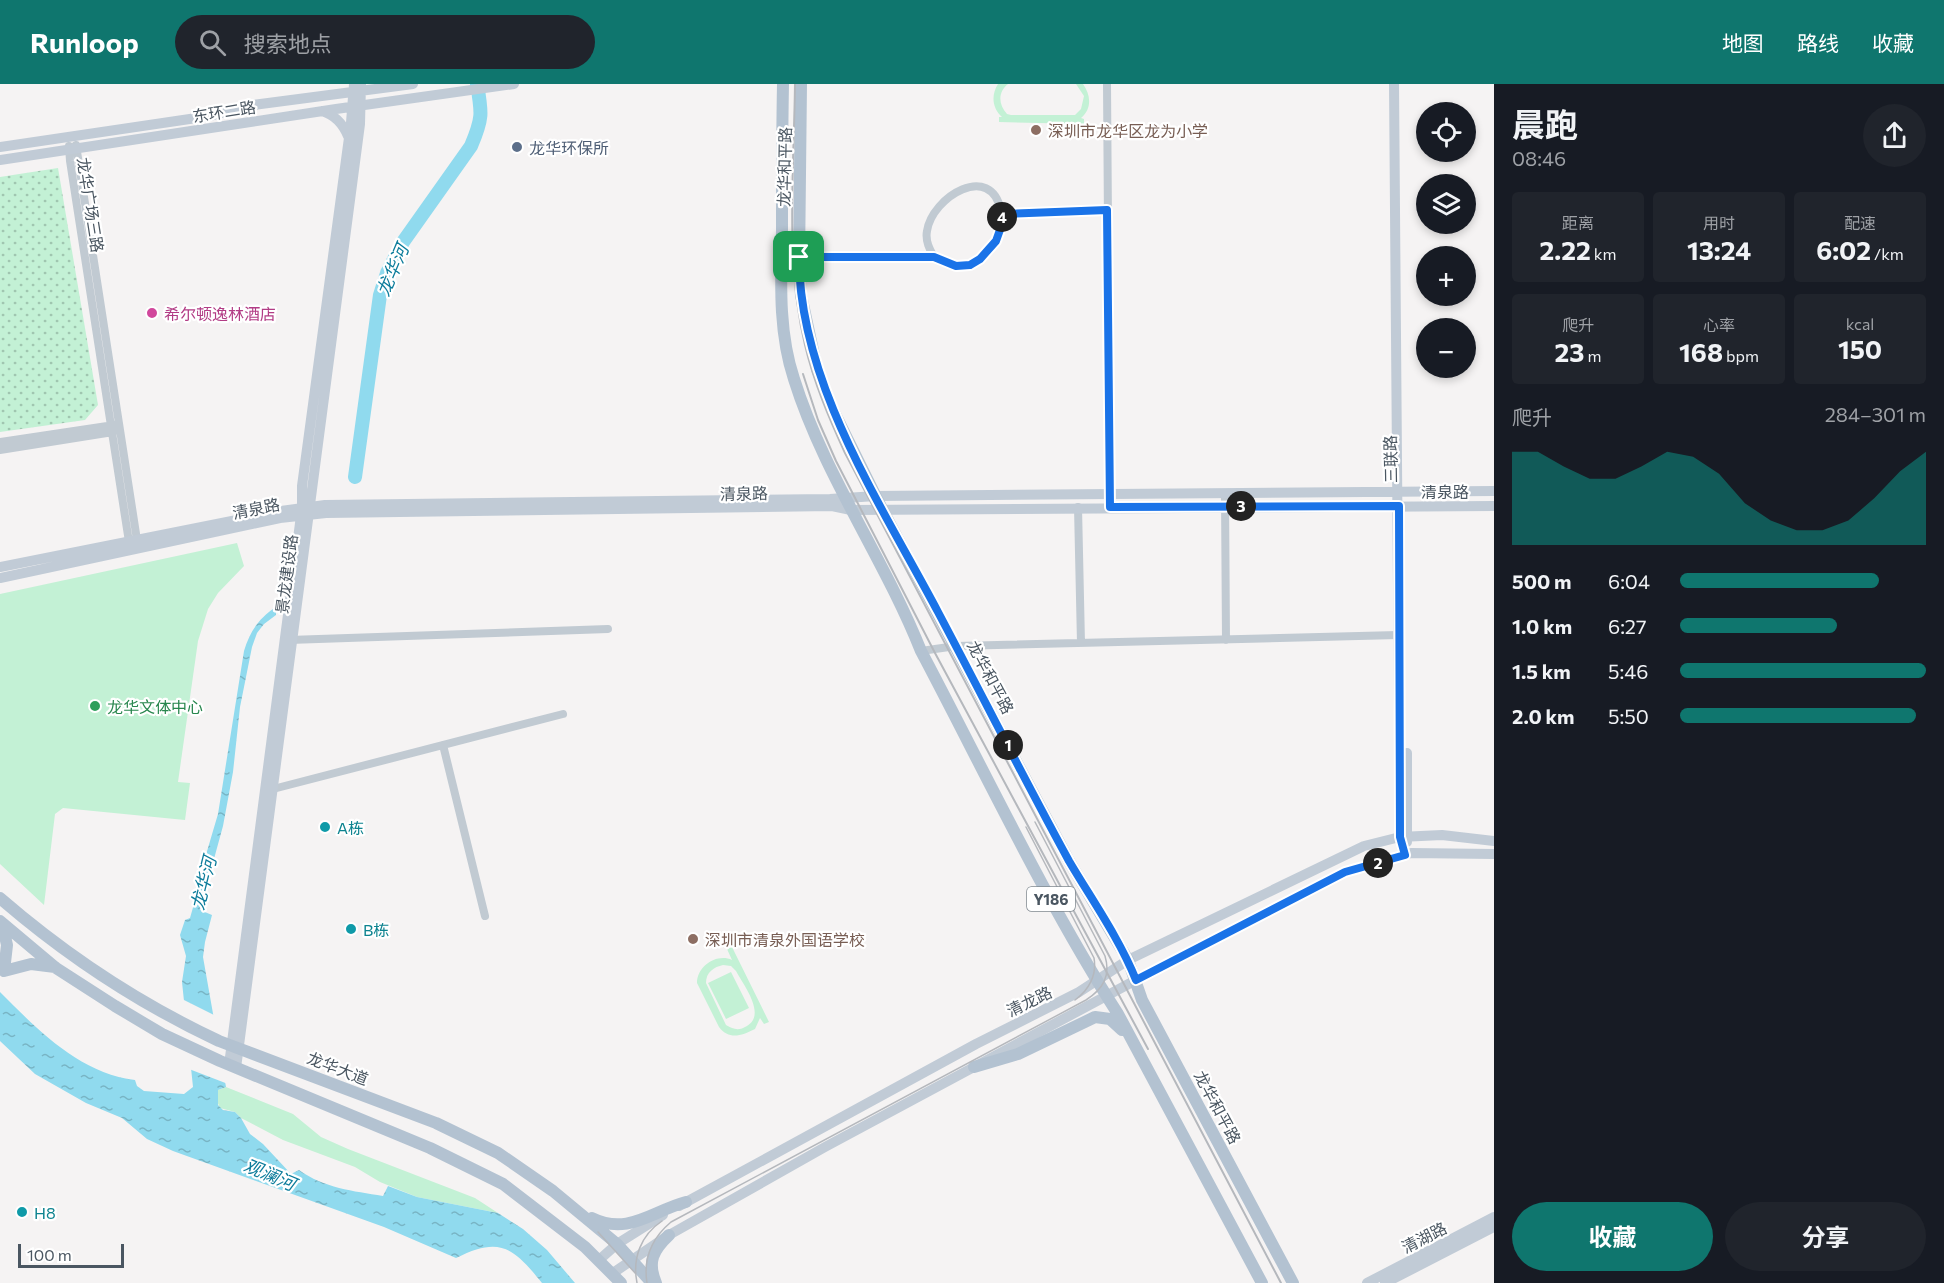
<!DOCTYPE html>
<html lang="zh">
<head>
<meta charset="utf-8">
<style>
  body { margin:0; font-family:Commissioner,"Noto Sans SC",sans-serif; background:#20242c; color:#f1f3f6; height:100vh; display:flex; flex-direction:column; font-size:22px; white-space:nowrap }
  * { box-sizing:border-box; margin:0 }
  p { font-size:20px; color:#9ea1a6 }
  .icon { flex:none; width:33px; height:33px; fill:none; stroke:currentColor; stroke-width:2; stroke-linecap:round; stroke-linejoin:round }
  .map { position:relative; flex:1; overflow:hidden }
  .panel { display:flex; flex-direction:column; background:#171b24; width:450px }
  .panel>* { flex:none }
  .controls { position:absolute; left:1416px; top:18px; display:grid; gap:12px }
  .controls a { display:grid; place-items:center; width:60px; height:60px; border-radius:50%; background:#171b24; box-shadow:0 3px 9px #0003; font-size:30px }
  .scale { position:absolute; left:18px; bottom:15px; width:106px; box-sizing:border-box; padding-left:6px; border:3px solid #4a5661; border-top:0; font-size:16px; line-height:21px; white-space:nowrap; color:#4a5661; -webkit-text-stroke:4px #fff; paint-order:stroke }
  .pin { position:absolute; display:grid; place-items:center; width:51px; height:51px; color:#fff; margin:-26px; border-radius:12px; box-shadow:0 3px 9px #0006 }
  .km { position:absolute; width:30px; height:30px; margin:-15px; border-radius:50%; background:#222; color:#fff; font-size:16px; line-height:30px; text-align:center }
  .round { display:grid; place-items:center; flex:none; width:63px; height:63px; border-radius:32px; background:#20242c }
  .headline { display:flex; align-items:center; justify-content:space-between; height:102px; padding:0 18px }
  h1 { font-size:33px; font-weight:700; line-height:45px }
  .stats { display:grid; grid-template-columns:repeat(3,1fr); gap:9px; height:102px; padding:6px 18px }
  .stats div { display:grid; align-content:center; border-radius:6px; background:#20242c; text-align:center }
  .stats b { font-size:26px; font-weight:700 }
  .stats small { font-size:16px; font-weight:400 }
  .stats p { font-size:16px }
  .chart { height:168px; padding:12px 18px }
  .chart p { display:flex; justify-content:space-between }
  .chart svg { width:100%; height:108px; margin-top:6px; fill:#0f766e; opacity:.7 }
  .action { display:flex; gap:12px; margin-top:auto; padding:12px 18px }
  .action a { flex:1; height:69px; border-radius:36px; background:#0f766e; color:#fff; font-size:24px; font-weight:700; line-height:69px; text-align:center }
  .action a+a { background:#20242c; color:#f1f3f6 }
  ul { padding:0 18px; list-style:none; font-size:20px }
  li { display:grid; grid-template-columns:96px 72px 1fr; align-items:center; height:45px }
  li i { height:15px; border-radius:8px; background:#0f766e }
  header { display:flex; align-items:center; gap:36px; box-sizing:border-box; height:84px; padding:0 30px; background:#0f766e; color:#fff }
  header strong { font-size:28px }
  nav { display:flex; gap:33px; margin-inline-start:auto; font-size:21px }
  .search { width:420px; height:54px; background:#20242c; display:flex; align-items:center; gap:15px; box-sizing:border-box; padding:0 21px; border-radius:33px; color:#9ea1a6; font-size:22px }
  main { display:flex; flex:1; min-height:0 }
  .map>svg:first-child { display:block }
  .green { fill:#c3f1d5; fill-rule:evenodd }
  .park { fill:url(#park-dots) }
  .water { fill:url(#water-ripples) }
  .pier { fill:#f5f3f3 }
  .lines { fill:none; stroke-linecap:round; stroke-linejoin:round }
  .river { stroke:#90daee; stroke-width:14 }
  .street { stroke:#c1cad2; stroke-width:8 }
  .secondary { stroke:#c1cbd6; stroke-width:10 }
  .primary { stroke:#b3c2d1; stroke-width:12 }
  .tram { stroke:#b5b8bd; stroke-width:1.5 }
  .rail { stroke:#b5b8bd; stroke-width:2 }
  .route-casing { stroke:#fff; stroke-width:12 }
  .route { stroke:#1a73e8; stroke-width:8 }
  .education-dot { fill:#8d6e63; stroke:#fff; stroke-width:2 }
  .service-dot { fill:#5c6f8a; stroke:#fff; stroke-width:2 }
  .hotel-dot { fill:#d1479c; stroke:#fff; stroke-width:2 }
  .leisure-dot { fill:#2e9e5b; stroke:#fff; stroke-width:2 }
  .culture-dot { fill:#0f9aa8; stroke:#fff; stroke-width:2 }
  .labels { text-anchor:middle; dominant-baseline:central; stroke-width:4.5; stroke-linejoin:round; paint-order:stroke }
  .shield { fill:#fff; stroke:#808990; stroke-width:1.5 }
  .shield-label { font-size:15px; font-weight:bold; fill:#4a5661 }
  .street-label { font-size:16px; fill:#4a5661; stroke:#fff }
  .education-label { font-size:16px; fill:#785e54; stroke:#fff; text-anchor:start }
  .service-label { font-size:16px; fill:#4e5e75; stroke:#fff; text-anchor:start }
  .hotel-label { font-size:16px; fill:#b23c85; stroke:#fff; text-anchor:start }
  .leisure-label { font-size:16px; fill:#27864d; stroke:#fff; text-anchor:start }
  .culture-label { font-size:16px; fill:#0d838f; stroke:#fff; text-anchor:start }
  .water-label { font-size:18px; font-style:italic; fill:#0c7c9b; stroke:#fff }
</style>
</head>
<body>
<header>
<strong>Runloop</strong>
<div class="search"><svg class="icon" aria-label="search" viewBox="0 0 24 24"><circle cx="10" cy="10" r="6"/><path d="M15 15l6 6"/></svg>搜索地点</div>
<nav><a>地图</a><a>路线</a><a>收藏</a></nav>
</header>
<main>
<div class="map">
<svg width="1494" height="1199" viewBox="0 0 1494 1199">
  <defs>
    <pattern id="park-dots" width="8" height="8" patternUnits="userSpaceOnUse" patternTransform="scale(1.5)"><rect width="8" height="8" fill="#c3f1d5"/><path d="M2 2h.1M6 6h.1" fill="none" stroke="#a0c6b0" stroke-width="1.8" stroke-linecap="round"/></pattern>
    <pattern id="water-ripples" width="26" height="14" patternUnits="userSpaceOnUse" patternTransform="scale(1.5)"><rect width="26" height="14" fill="#90daee"/><path d="M2 4q2-2 4 0t4 0M15 11q2-2 4 0t4 0" fill="none" stroke="#78b4c4"/></pattern>
  </defs>
  <rect width="100%" height="100%" fill="#f5f3f3"/>
  <path class="green" d="M998,0H1008C998,8 998,20 1007,30L1011,31H1075L1081,25L1084,12L1076,0H1083C1091,11 1092,25 1081,34L1084,35V40L999,38V33H1002C992,24 991,11 998,0Z
    M237,459L244,482L218,509L208,525L198,557L178,698L190,699L185,736L63,724L55,730L44,821L0,780V510Z
    M732,863L769,938L764,940L760,934L755,945C741,952 729,956 719,943L697,899C697,882 717,869 732,876L727,865ZM723,881L731,882L736,887C744,902 768,932 745,943C738,947 733,945 726,941L706,899C706,888 714,883 723,881Z
    M731,888L749,924L726,935L708,899Z
    M226,1003L293,1030L321,1053L348,1065L475,1114L498,1129L417,1113L380,1098L355,1083L283,1056L241,1034L235,1028L220,1024L217,1017L218,1006Z"/>
  <path class="park" d="M58,84L98,321L85,336L0,348V93Z"/>
  <path class="water" d="M276,523V531L264,540L257,549L252,563L240,623L233,688L223,742L200,826L212,831L205,858L203,873L226,1003L218,1006V1021L223,1026L235,1028L241,1034L250,1050L263,1060L291,1090L299,1086C324,1104 353,1107 383,1112L388,1102L417,1113L498,1129L523,1145L547,1166L575,1199H542C513,1163 500,1152 456,1174L384,1143L173,1067L147,1055L122,1034L86,1019L35,990L0,957V908C38,946 79,989 135,996L137,1002L144,1007L184,1010L193,1003L182,898L186,872L180,851L185,836L190,834L194,820L192,818L218,730L244,567C250,547 259,534 276,523Z"/>
  <path class="pier" d="M180,914L216,932L228,1000L189,985Z"/>
  <g class="lines">
    <path class="river" d="M355,393L380,211L387,189L403,158L471,62C483,34 482,29 477,0"/>
    <path class="street" d="M1107,0L1110,423
      M76,61L137,456
      M69,62L70,77L129,458
      M1002,130L1107,126
      M799,173C830,173 861,173 891,173C905,173 920,171 933,173C945,175 954,184 968,181C989,177 1005,147 1001,127C991,77 932,113 927,147C925,157 930,166 934,173
      M0,358L114,341
      M0,366L113,348L116,346
      M1225,410L1226,556
      M1078,423L1081,559
      M289,556L608,545
      M921,567L956,562L1398,551
      M443,661L485,832
      M273,705L563,630"/>
    <path class="secondary" d="M1394,0L1400,753L1405,771
      M322,27C335,31 343,40 348,52
      M0,63L210,32L253,21L413,0
      M0,76L336,25L514,0
      M0,483L281,427L325,421L830,415L876,412L1494,407
      M0,494L280,434L326,429L832,422L851,426L1494,422
      M1407,669V758
      M229,981L302,424V402L351,39L354,0
      M236,984L360,40L361,0
      M679,1122L976,960L1079,908L1128,876L1364,762L1400,753L1442,751L1494,757
      M599,1176L617,1160L663,1131
      M613,1189L669,1151L825,1063L1136,896L1345,788L1411,769L1494,770
      M1367,1199L1494,1133
      M1385,1199L1494,1143"/>
    <path class="primary" d="M783,0C782,49 782,97 782,146C781,195 778,247 794,295C824,391 884,474 921,567C985,688 1044,814 1118,930L1262,1199
      M801,0L799,180L801,211L817,285L831,322L882,425L1069,777L1128,876L1142,916L1293,1199
      M0,814C67,872 138,919 219,957L436,1039L498,1069L553,1107L617,1160L652,1199
      M0,837L56,884L115,922L162,950L220,977L430,1064L503,1100L585,1163L621,1199
      M2,839L7,861L4,887
      M4,887L31,880L55,883
      M974,983L1018,970L1095,933L1110,935L1122,946
      M592,1134C628,1152 652,1127 686,1118
      M656,1199C647,1178 653,1166 669,1151"/>
    <path class="tram" d="M1026,743L1094,874C1097,891 1089,906 1075,916
      M598,1148L636,1190
      M637,1199C632,1174 641,1151 662,1137
      M647,1199C643,1174 652,1154 671,1138L1086,916C1103,905 1111,892 1105,872L1035,738"/>
    <path class="rail" d="M795,0C794,85 785,178 805,261C814,299 829,334 845,369L1281,1199
      M803,290L818,336L836,377L935,569L1148,965"/>
  </g>
  <g class="lines">
    <g class="route-casing">
      <path id="route" d="M1107,126L1110,423L1399,422L1400,753L1405,771L1345,788L1136,896C1119,854 1092,816 1069,777C1024,695 982,611 938,528C881,420 799,299 799,173H934L956,182L970,181L980,175L996,157L1001,143L1002,130Z"/>
    </g>
    <use href="#route" class="route"/>
  </g>
  <g class="education-dot">
    <circle cx="1036" cy="46" r="6"/>
    <circle cx="693" cy="855" r="6"/>
  </g>
  <circle class="service-dot" cx="517" cy="63" r="6"/>
  <circle class="hotel-dot" cx="152" cy="229" r="6"/>
  <circle class="leisure-dot" cx="95" cy="622" r="6"/>
  <g class="culture-dot">
    <circle cx="325" cy="743" r="6"/>
    <circle cx="351" cy="845" r="6"/>
    <circle cx="22" cy="1128" r="6"/>
  </g>
  <g class="labels">
    <rect class="shield" x="1027" y="803" width="48" height="24" rx="4.5"/>
    <g class="shield-label">
      <text x="1051" y="815">Y186</text>
    </g>
    <g class="street-label">
      <text transform="translate(224 27) rotate(-9)">东环二路</text>
      <text transform="translate(784 83) rotate(-89)">龙华和平路</text>
      <text transform="translate(91 121) rotate(81)">龙华广场三路</text>
      <text transform="translate(1390 375) rotate(-91)">三联路</text>
      <text x="1445" y="407">清泉路</text>
      <text transform="translate(744 409) rotate(-1)">清泉路</text>
      <text transform="translate(256 424) rotate(-11)">清泉路</text>
      <text transform="translate(286 490) rotate(-83)">景龙建设路</text>
      <text transform="translate(991 593) rotate(62)">龙华和平路</text>
      <text transform="translate(1029 917) rotate(-26)">清龙路</text>
      <text transform="translate(338 984) rotate(21)">龙华大道</text>
      <text transform="translate(1218 1023) rotate(62)">龙华和平路</text>
      <text transform="translate(1424 1153) rotate(-27)">清湖路</text>
    </g>
    <g class="education-label">
      <text x="1048" y="46">深圳市龙华区龙为小学</text>
      <text x="705" y="855">深圳市清泉外国语学校</text>
    </g>
    <g class="service-label">
      <text x="529" y="63">龙华环保所</text>
    </g>
    <g class="hotel-label">
      <text x="164" y="229">希尔顿逸林酒店</text>
    </g>
    <g class="leisure-label">
      <text x="107" y="622">龙华文体中心</text>
    </g>
    <g class="culture-label">
      <text x="337" y="743">A栋</text>
      <text x="363" y="845">B栋</text>
      <text x="34" y="1128">H8</text>
    </g>
    <g class="water-label">
      <text transform="translate(392 186) rotate(-67)">龙华河</text>
      <text transform="translate(203 799) rotate(-76)">龙华河</text>
      <text transform="translate(270 1090) rotate(23)">观澜河</text>
    </g>
  </g>
</svg>
<div class="controls">
<a><svg class="icon" aria-label="locate" viewBox="0 0 24 24"><circle cx="12" cy="12" r="6"/><path d="M12 2v4M12 18v4M2 12h4M18 12h4"/></svg></a>
<a><svg class="icon" aria-label="layers" viewBox="0 0 24 24"><path d="M12 4l9 5-9 5-9-5zM3 14l9 5 9-5"/></svg></a>
<a>+</a>
<a>−</a>
</div>
<div class="scale">100 m</div>
<div class="pin" style="left:799px;top:173px;background:#1e9e55"><svg class="icon" aria-label="arrive" viewBox="0 0 24 24"><path d="M6 21V4h12l-3 4 3 4H6"/></svg></div>
<b class="km" style="left:1008px;top:661px">1</b>
<b class="km" style="left:1378px;top:779px">2</b>
<b class="km" style="left:1241px;top:422px">3</b>
<b class="km" style="left:1002px;top:133px">4</b>
</div>
<section class="panel">
<div class="headline"><div><h1>晨跑</h1><p>08:46</p></div><a class="round"><svg class="icon" aria-label="share" viewBox="0 0 24 24"><path d="M12 15V3M7 8l5-5 5 5M5 13v7h14v-7"/></svg></a></div>
<div class="stats">
<div><p>距离</p><b>2.22<small> km</small></b></div>
<div><p>用时</p><b>13:24</b></div>
<div><p>配速</p><b>6:02<small> /km</small></b></div>
</div>
<div class="stats">
<div><p>爬升</p><b>23<small> m</small></b></div>
<div><p>心率</p><b>168<small> bpm</small></b></div>
<div><p>kcal</p><b>150</b></div>
</div>
<div class="chart"><p><span>爬升</span>284–301 m</p>
<svg viewBox="0 0 160 44" preserveAspectRatio="none"><path d="M0 44V6L10 6L20 12L30 17L40 17L50 12L60 6L70 8L80 15L90 27L100 34L110 38L120 38L130 34L140 25L150 14L160 6V44z"/></svg>
</div>
<ul>
<li><b>500 m</b>6:04<i style="width:81%"></i></li>
<li><b>1.0 km</b>6:27<i style="width:64%"></i></li>
<li><b>1.5 km</b>5:46<i style="width:100%"></i></li>
<li><b>2.0 km</b>5:50<i style="width:96%"></i></li>
</ul>
<div class="action"><a>收藏</a><a>分享</a></div>
</section>
</main>
</body>
</html>
